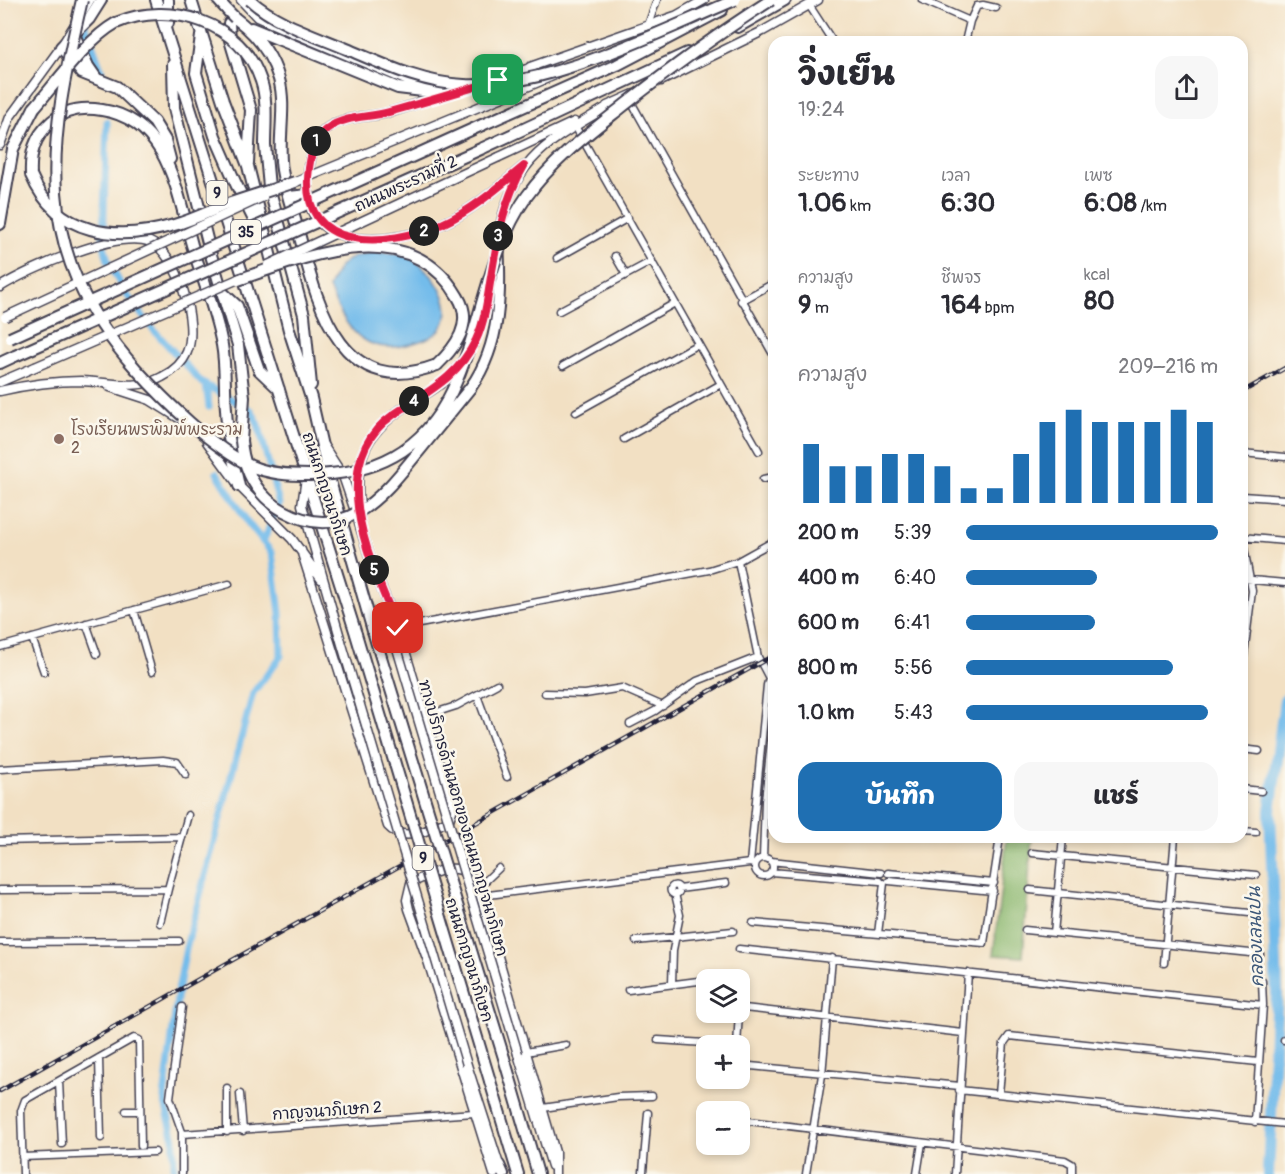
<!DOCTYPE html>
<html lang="th">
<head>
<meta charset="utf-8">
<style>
  body { margin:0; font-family:Pangolin,"Playpen Sans Thai",sans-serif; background:#f7f7f7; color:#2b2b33; height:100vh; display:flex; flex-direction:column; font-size:22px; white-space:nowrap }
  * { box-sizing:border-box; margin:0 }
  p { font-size:20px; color:#7c7c81 }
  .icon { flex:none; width:33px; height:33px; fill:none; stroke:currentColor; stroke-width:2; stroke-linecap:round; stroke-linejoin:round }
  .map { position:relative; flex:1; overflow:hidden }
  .drawer { position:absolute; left:768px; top:36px; width:480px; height:807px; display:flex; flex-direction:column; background:#fff; border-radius:18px; box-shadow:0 3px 9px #0003 }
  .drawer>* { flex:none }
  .buttons { position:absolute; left:696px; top:969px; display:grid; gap:12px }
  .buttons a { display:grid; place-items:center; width:54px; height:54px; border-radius:12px; background:#fff; box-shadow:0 3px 9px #0003; font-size:30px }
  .pin { position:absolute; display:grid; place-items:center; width:51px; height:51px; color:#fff; margin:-26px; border-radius:12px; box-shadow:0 3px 9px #0006 }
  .km { position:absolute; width:30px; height:30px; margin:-15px; border-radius:50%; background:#222; color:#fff; font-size:16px; line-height:30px; text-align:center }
  .round { display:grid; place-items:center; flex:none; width:63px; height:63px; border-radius:18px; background:#f7f7f7 }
  .overview { display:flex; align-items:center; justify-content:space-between; height:102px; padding:0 30px }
  h1 { font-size:33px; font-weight:800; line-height:45px }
  .figures { display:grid; grid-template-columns:repeat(3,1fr); gap:9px; height:102px; padding:6px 30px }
  .figures div { display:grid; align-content:center }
  .figures b { font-size:26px; font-weight:800 }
  .figures small { font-size:16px; font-weight:400 }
  .figures p { font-size:16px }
  .chart { height:168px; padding:12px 30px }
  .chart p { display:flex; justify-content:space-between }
  .chart svg { width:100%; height:108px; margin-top:6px; stroke:#1f6fb2; stroke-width:6 }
  .primary-button { display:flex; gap:12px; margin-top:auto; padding:12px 30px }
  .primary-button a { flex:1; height:69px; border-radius:18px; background:#1f6fb2; color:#fff; font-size:24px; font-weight:800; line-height:69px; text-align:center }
  .primary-button a+a { background:#f7f7f7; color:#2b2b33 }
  ul { padding:0 30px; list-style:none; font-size:20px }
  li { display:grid; grid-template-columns:96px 72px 1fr; align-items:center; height:45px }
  li i { height:15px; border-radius:8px; background:#1f6fb2 }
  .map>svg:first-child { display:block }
  .forest { fill:#8cb86f; stroke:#576d55; stroke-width:1.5 }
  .water { fill:#73bceb; stroke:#4a6f93; stroke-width:1.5 }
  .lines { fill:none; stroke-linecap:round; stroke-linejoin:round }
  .canal { stroke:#73bceb; stroke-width:7 }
  .river { stroke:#73bceb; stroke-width:12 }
  .street-casing { stroke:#413e4f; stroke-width:9 }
  .secondary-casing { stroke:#413e4f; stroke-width:11 }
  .highway-casing { stroke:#413e4f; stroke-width:14 }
  .street { stroke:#fff; stroke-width:6 }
  .secondary { stroke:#fff; stroke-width:8 }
  .highway { stroke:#fff; stroke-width:10 }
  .rail-casing { stroke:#22223b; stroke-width:4.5 }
  .rail { stroke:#fbf7ec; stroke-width:2; stroke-dasharray:7; stroke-linecap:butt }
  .secondary-bridge-casing { stroke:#413e4f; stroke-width:11; stroke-linecap:butt }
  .highway-bridge-casing { stroke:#413e4f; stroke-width:14; stroke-linecap:butt }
  .secondary-bridge { stroke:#fff; stroke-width:8 }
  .highway-bridge { stroke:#fff; stroke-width:10 }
  .route-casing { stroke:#fff; stroke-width:12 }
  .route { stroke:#e11d48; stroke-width:8 }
  .education-dot { fill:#8d6e63; stroke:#fbf7ec; stroke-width:2 }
  .labels { text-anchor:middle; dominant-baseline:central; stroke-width:5; stroke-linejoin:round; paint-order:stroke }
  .shield { fill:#fbf7ec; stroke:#636270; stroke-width:1.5 }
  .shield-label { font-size:15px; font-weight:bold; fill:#22223b }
  .street-label { font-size:16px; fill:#22223b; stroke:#fbf7ec }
  .education-label { font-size:16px; fill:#785e54; stroke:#fbf7ec; text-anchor:start }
  .water-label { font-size:18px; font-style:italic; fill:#3e5879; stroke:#fbf7ec }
</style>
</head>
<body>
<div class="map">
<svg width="1285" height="1174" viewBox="0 0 1285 1174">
  <rect width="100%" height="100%" fill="#fbf7ec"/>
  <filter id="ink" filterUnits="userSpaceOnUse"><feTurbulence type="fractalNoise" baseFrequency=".0167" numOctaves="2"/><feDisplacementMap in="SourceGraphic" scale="12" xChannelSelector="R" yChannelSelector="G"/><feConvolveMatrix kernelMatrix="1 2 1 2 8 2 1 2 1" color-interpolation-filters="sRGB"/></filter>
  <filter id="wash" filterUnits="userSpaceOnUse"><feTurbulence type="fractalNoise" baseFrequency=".008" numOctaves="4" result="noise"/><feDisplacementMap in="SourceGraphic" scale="24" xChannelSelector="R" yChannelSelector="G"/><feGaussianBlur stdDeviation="1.35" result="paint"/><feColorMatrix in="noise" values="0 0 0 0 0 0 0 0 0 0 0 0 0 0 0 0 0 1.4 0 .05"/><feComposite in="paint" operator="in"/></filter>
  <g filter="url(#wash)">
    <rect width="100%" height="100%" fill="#f2e0c3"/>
    <path class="forest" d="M1007,837H1032L1023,957L993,955Z"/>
    <path class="water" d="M373,252C386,253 401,252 413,260C432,271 456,303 443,325C437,336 428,338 417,342C368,359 346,332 329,288C339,262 345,258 373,252Z"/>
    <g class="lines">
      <path class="canal" d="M107,122L103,241L108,261L124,291L151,327L202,383L251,410L258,423L279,504L263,542
        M206,385L209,407
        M174,1174V1140L164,1098L178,991L186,948L253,693L281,656L280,613L272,553L248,523L217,473"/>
      <path class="river" d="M80,18L99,70
        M1268,1174L1277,993L1270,811L1285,700"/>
    </g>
  </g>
  <g filter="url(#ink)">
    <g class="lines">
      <g class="street-casing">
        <path id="street" d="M922,0L970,21
          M809,5L833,42
          M648,25L657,0
          M965,42L970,21L977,6L983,5L996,8
          M630,100L774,356
          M575,126L759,451
          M615,256L626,275
          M557,258L628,218
          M741,301L774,283
          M559,311L652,261
          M563,366L675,303
          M576,412L698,344
          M624,439L721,384
          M1242,453L1285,457
          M763,479L774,477
          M1242,496L1285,499
          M1242,537L1252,591L1242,670
          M1242,537L1285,541
          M738,561L774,541
          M1242,579L1285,583
          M134,610L152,672
          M86,623L97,654
          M398,628L709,570L738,561L758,657L769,678
          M32,638L44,672
          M0,647L229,584
          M545,693L585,694L622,688L663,706
          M477,695L507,777
          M425,716L456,706L497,684
          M630,724L655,711L697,681L758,657
          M1242,749L1259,751
          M0,769L163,760L177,762L186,775
          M1242,789L1261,791
          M1242,831L1256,832
          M182,837L188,815
          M0,841L182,837L168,889L0,890
          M1032,853L1256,875
          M763,858L765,801L774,711
          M755 867a9 9 0 1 1 18 0a9 9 0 1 1-18 0Z
          M771,861L881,873
          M750,863L767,685L769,678L774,675
          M771,872L880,881
          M888,873L994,883
          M889,881L993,891
          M670.5 890a4.5 4.5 0 1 1 9 0a4.5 4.5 0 1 1-9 0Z
          M478,888L499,868
          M679,889L726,883
          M1030,890L1259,914
          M480,896L750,863L755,865
          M160,923L168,889
          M753,923L984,943L1000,837
          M1025,930L1260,954
          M1054,933L1063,837
          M878,934L884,883
          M636,941L733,931
          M0,942L179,941
          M739,949L1263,1005
          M1164,963L1175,837
          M712,980L729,978
          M672,984L673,950L680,915L675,894
          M628,990L706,980
          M182,1007L170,1098L182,1132V1174
          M740,1012L744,1008L963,1033
          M658,1040L737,1045
          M1284,1040H1285
          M737,1046L739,1012
          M526,1052L566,1045
          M99,1058L101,1138
          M740,1065L960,1086
          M59,1081L62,1144
          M959,1090L1285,1124
          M999,1093L1004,1043L1009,1036L1258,1062
          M240,1094L243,1131
          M543,1108L618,1097L652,1096
          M126,1111H140
          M740,1120L1065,1160L1072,1164V1174
          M1255,1122L1263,1005L1262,981
          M227,1132V1088
          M182,1134L474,1113
          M22,1157L155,1152
          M643,1172L648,1113
          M23,1174L21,1111L25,1100L134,1038L139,1040L141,1146
          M806,1174L822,1075L832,958
          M917,1174L922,1143
          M955,1174L968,973"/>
      </g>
      <g class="secondary-casing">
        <path id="secondary" d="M241,0L257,17L289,31L408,81L442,86
          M672,18L704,0
          M530,67L675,16
          M496,80L535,66
          M661,81L763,31L818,0
          M449,94C428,99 408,107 387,113C366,118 345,115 326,129C312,140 311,158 308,175C297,256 393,245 442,224C472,211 498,187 524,166
          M503,97L555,75
          M607,106L634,94
          M0,145L10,117L61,47L90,0
          M499,157L574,122
          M497,241C512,158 545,144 612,104
          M0,287C29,269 117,229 150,242C178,253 199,325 187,352C183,363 172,372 162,377C138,391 107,382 81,381C55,381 26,385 0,391
          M474,343L486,307
          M0,382L35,367
          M110,387L150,400L182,420
          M207,442L240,487L292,539L321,579
          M323,445L343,476L355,511
          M306,478L302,505L341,641
          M359,523L373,568
          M360,526C355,465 356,437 411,403C429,392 446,383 459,366
          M301,550L388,826C404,844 432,829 449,820L453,808L398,628L371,563
          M518,1054L552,1166
          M467,1065L501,1171
          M494,1174L428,961L409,909L407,900L411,883C435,872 464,855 478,888L555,1152V1174"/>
      </g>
      <g class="highway-casing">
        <path id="highway" d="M101,0L89,19L61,47L82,73L117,87L154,122L165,140L170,159
          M156,0L356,634
          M191,0L223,101L248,166L289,330L311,398L330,481L373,631
          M218,0L228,11
          M235,18C255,33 272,54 279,79C287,108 277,141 282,170C286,194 295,217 301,241C319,312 344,400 437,365
          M168,23V0
          M229,23L230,40L251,110L248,163
          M738,27L785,0
          M251,28L398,88L431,92L466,87
          M74,34L88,66L97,79
          M201,36L196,73L215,136L236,184L259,230
          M173,64L174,108L211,255L238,345L244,397L241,441
          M482,125L617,65L722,10
          M265,145L269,187L304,315L311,385
          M483,148L687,53
          M31,175C30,154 34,137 51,122C65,109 84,107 102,110C168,120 177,192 192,245C202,278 216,311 222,345C226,366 224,388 226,409C227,435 233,460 239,486
          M289,197L308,195
          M0,224L13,149L34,108
          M224,294L237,306L259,370L279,389
          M0,363L15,356
          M471,387C503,341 500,290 498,236
          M504,1058L538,1174
          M490,1081L518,1174
          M499,1165L503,1174"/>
      </g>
      <use href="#street" class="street"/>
      <use href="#secondary" class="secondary"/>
      <use href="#highway" class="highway"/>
      <g class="rail-casing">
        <path id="rail" d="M1242,392L1285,368
          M0,1091L774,655"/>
      </g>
      <use href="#rail" class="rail"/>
      <g class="secondary-bridge-casing">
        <path id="secondary-bridge" d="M291,184L503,97
          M268,265L499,157
          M5,317L263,197
          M35,367L243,277
          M391,628L518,1054
          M341,641L467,1065"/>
      </g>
      <g class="highway-bridge-casing">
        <path id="highway-bridge" d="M82,0C48,145 29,249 136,369C164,400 213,448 251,466C269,474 289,475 309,475C374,475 423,452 452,391C482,328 486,254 527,196C553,160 588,134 622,107C671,68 719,33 771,0
          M250,0C277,24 314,35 347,49C385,65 422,83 464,85C548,89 658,32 735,0
          M228,11L235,18
          M34,108C57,82 86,40 116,23C170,0 242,22 261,81C268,101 265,125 265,145
          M31,175C57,236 117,242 174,225C192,220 208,212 225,205C248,197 272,190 295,182
          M238,280C309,255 410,214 458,297C474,323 456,347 437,365
          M10,338L482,125
          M15,356L483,148
          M241,441C244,471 256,496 284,511C346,545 383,495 419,451C436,430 453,409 471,387
          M373,631L504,1058
          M356,634L490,1081"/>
      </g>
      <use href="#secondary-bridge" class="secondary-bridge"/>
      <use href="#highway-bridge" class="highway-bridge"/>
    </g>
  </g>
  <g class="lines" filter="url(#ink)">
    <g class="route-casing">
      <path id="route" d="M398,628C373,568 322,464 393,415C426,392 457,379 476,340C484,323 487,303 490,283C497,242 502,203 524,166C499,187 473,210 442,224C387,248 297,254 309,168C311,153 315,137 328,128C347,115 368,118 389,112C425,102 462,91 498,80"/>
    </g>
    <use href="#route" class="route"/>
  </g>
  <circle class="education-dot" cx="59" cy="439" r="6"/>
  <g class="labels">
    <g class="shield">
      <rect x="206.5" y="181" width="21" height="24" rx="4.5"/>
      <rect x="231" y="220" width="30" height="24" rx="4.5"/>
      <rect x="412.5" y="846" width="21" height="24" rx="4.5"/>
    </g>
    <g class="shield-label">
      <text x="217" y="193">9</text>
      <text x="246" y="232">35</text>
      <text x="423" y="858">9</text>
    </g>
    <g class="street-label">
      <text transform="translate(406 184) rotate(-25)">ถนนพระรามที่ 2</text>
      <text transform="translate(327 494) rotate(72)">ถนนกาญจนาภิเษก</text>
      <text transform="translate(463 818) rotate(74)">ทางบริการด้านนอกของถนนกาญจนาภิเษก</text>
      <text transform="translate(469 960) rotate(73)">ถนนกาญจนาภิเษก</text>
      <text transform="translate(327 1111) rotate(-4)">กาญจนาภิเษก 2</text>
    </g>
    <g class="education-label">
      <text x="71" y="430">โรงเรียนพรพิมพ์พระราม<tspan x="71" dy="18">2</tspan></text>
    </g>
    <g class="water-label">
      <text transform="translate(1256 937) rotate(-92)">คลองเลนเปน</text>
    </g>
  </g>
</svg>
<div class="buttons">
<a><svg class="icon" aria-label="layers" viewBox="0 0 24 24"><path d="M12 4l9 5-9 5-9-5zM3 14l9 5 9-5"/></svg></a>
<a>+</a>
<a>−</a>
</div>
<div class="pin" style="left:498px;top:80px;background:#1e9e55"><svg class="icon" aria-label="arrive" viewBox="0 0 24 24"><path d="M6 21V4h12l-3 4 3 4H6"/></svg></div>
<div class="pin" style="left:398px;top:628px;background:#d93025"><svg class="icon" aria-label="check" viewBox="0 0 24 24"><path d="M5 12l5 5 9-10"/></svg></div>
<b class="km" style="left:316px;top:141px">1</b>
<b class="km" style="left:424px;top:231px">2</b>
<b class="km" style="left:498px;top:236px">3</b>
<b class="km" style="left:414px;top:401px">4</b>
<b class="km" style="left:374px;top:570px">5</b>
<section class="drawer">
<div class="overview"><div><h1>วิ่งเย็น</h1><p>19:24</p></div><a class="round"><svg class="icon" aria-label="share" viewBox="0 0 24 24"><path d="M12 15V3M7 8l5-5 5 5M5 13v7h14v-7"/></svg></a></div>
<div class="figures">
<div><p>ระยะทาง</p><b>1.06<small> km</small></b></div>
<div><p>เวลา</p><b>6:30</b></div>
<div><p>เพซ</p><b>6:08<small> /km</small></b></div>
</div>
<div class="figures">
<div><p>ความสูง</p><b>9<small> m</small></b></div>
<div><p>ชีพจร</p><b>164<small> bpm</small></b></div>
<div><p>kcal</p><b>80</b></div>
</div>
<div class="chart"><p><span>ความสูง</span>209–216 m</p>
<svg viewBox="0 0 160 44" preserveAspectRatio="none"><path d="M5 44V20M15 44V29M25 44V29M35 44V24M45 44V24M55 44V29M65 44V38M75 44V38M85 44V24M95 44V11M105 44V6M115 44V11M125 44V11M135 44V11M145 44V6M155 44V11"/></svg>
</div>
<ul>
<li><b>200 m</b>5:39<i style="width:100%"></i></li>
<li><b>400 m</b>6:40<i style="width:52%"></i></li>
<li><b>600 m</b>6:41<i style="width:51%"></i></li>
<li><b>800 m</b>5:56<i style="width:82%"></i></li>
<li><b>1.0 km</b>5:43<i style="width:96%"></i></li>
</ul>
<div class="primary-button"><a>บันทึก</a><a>แชร์</a></div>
</section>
</div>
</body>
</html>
